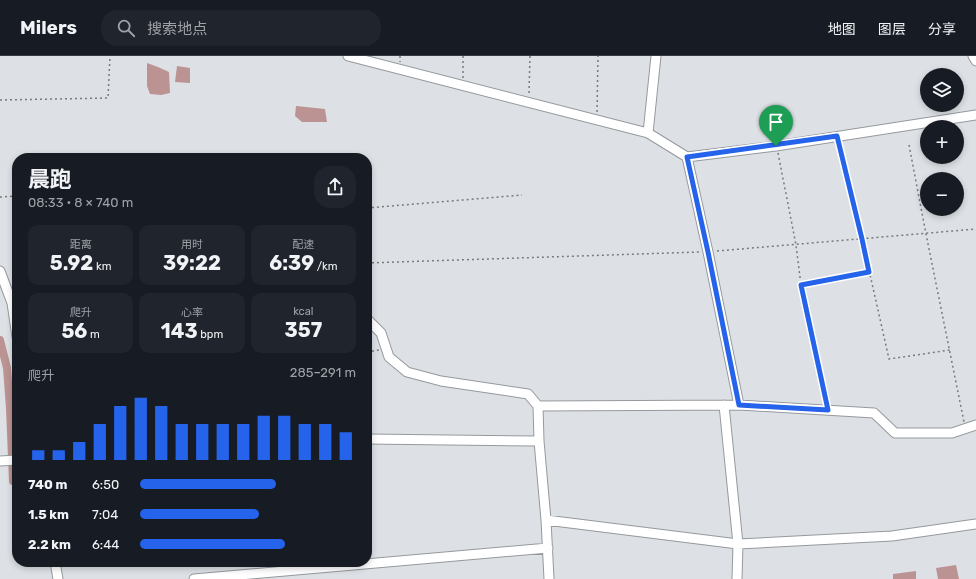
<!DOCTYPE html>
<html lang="zh">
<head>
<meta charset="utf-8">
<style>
  body { margin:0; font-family:Rubik,"Noto Sans SC",sans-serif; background:#20242c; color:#f1f3f6; height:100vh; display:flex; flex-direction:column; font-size:15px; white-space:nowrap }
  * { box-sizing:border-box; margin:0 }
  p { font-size:13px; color:#9ea1a6 }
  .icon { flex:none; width:22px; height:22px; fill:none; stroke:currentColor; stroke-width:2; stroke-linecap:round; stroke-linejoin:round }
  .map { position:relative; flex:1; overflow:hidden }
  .panel { position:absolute; left:12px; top:97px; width:360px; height:414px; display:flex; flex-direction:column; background:#171b24; border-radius:16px; box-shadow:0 2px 6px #0003 }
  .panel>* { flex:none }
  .controls { position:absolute; left:920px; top:12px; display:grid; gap:8px }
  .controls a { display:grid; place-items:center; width:44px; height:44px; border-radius:50%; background:#171b24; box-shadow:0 2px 6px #0003; font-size:20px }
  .pin { position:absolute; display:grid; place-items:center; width:34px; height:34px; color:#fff; margin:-41px -17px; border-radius:50% 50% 50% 0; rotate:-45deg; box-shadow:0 0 4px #0007 }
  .pin .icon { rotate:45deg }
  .round { display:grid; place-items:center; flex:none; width:42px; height:42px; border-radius:16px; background:#20242c }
  .overview { display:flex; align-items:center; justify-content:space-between; height:68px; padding:0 16px }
  h1 { font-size:22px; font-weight:700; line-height:30px }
  .figures { display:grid; grid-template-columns:repeat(3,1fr); gap:6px; height:68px; padding:4px 16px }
  .figures div { display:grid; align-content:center; border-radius:10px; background:#20242c; text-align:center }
  .figures b { font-size:20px; font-weight:700 }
  .figures small { font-size:11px; font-weight:400 }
  .figures p { font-size:11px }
  .chart { height:112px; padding:8px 16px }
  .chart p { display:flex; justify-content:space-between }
  .chart svg { width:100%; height:72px; margin-top:4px; stroke:#2563eb; stroke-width:6 }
  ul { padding:0 16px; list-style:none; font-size:13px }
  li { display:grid; grid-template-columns:64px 48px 1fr; align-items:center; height:30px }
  li i { height:10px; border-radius:5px; background:#2563eb }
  header { display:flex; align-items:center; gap:24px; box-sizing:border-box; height:56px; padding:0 20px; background:#171b24; border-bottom:1px solid #363941 }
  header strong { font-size:19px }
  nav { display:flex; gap:22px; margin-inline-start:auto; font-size:14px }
  .search { width:280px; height:36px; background:#20242c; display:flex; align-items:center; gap:10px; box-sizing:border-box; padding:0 14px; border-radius:16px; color:#9ea1a6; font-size:15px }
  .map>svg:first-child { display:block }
  .water { fill:#bc9393 }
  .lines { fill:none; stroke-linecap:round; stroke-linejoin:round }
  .canal { stroke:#bc9393; stroke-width:8 }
  .minor-casing { stroke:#95999d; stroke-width:11 }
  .path { stroke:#777a7d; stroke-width:1.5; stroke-dasharray:2 3; stroke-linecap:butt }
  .minor { stroke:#fff; stroke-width:9 }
  .route-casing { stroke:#fff; stroke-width:8 }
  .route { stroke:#2563eb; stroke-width:5 }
</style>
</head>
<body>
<header>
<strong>Milers</strong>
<div class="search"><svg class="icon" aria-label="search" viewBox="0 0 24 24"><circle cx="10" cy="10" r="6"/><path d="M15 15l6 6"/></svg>搜索地点</div>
<nav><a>地图</a><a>图层</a><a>分享</a></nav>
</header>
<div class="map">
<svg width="976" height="523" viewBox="0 0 976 523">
  <rect width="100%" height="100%" fill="#dde1e5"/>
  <path class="water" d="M147,7L158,11L169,16L170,37L161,39L150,38L147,30Z
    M177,10L190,12V27L175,26Z
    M296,50L325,53L327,66H302L295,60Z
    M956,509L959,523H938L936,512Z
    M916,515V523H893V518Z"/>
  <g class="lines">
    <path class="canal" d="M0,284L7,312L10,353L13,425"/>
    <g class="minor-casing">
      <path id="minor" d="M348,0L648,77L687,101
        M973,0L976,5
        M648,77L656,0
        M0,215L12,247L17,281
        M367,263L381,277L389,301L407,316L441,325L528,338L538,350
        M724,349L738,488L892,480L976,468
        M739,349L708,196L687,101L776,90L976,59
        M367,383L539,385L546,464
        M539,385L538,350L739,349L874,357L895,377H952L976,369
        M0,405L17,404
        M55,506L58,523
        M194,523L548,492
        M549,523L546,464L738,488L737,523"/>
    </g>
    <path class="path" d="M400,0V6
      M530,0L529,36L531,39
      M463,22V0
      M0,44L108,42L110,0
      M597,56L598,0
      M839,88L862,183L889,303L950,294
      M909,89L926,178L964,366
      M778,97L796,189L801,229
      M0,141L17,140
      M367,152L522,139
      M717,195L976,173
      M367,207L699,196
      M367,296L379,294
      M826,346L801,229L869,216"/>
    <use href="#minor" class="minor"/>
  </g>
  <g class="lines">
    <g class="route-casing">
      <path id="route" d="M837,80L862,183L869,216L801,229L828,354L739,349L708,196L687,101Z"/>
    </g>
    <use href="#route" class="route"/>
  </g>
</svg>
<div class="controls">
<a><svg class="icon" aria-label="layers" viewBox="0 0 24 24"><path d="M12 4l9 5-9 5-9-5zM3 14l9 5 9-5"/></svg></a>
<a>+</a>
<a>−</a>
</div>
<div class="pin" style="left:776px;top:90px;background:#1e9e55"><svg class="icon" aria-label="arrive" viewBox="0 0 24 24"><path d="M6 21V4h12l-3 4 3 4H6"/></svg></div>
<section class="panel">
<div class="overview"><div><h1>晨跑</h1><p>08:33 · 8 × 740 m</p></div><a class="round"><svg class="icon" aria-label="share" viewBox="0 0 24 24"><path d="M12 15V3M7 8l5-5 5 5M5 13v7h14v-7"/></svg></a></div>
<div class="figures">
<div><p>距离</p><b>5.92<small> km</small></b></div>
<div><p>用时</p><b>39:22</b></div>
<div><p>配速</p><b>6:39<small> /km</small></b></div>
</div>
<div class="figures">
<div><p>爬升</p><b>56<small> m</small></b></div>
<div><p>心率</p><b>143<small> bpm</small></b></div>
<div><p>kcal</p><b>357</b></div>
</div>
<div class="chart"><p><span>爬升</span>285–291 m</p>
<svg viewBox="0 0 160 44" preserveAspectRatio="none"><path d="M5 44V38M15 44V38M25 44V33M35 44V22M45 44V11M55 44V6M65 44V11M75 44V22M85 44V22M95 44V22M105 44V22M115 44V17M125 44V17M135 44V22M145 44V22M155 44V27"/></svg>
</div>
<ul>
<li><b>740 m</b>6:50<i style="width:63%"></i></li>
<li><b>1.5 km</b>7:04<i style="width:55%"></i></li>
<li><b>2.2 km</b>6:44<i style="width:67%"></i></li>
</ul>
</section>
</div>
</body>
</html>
